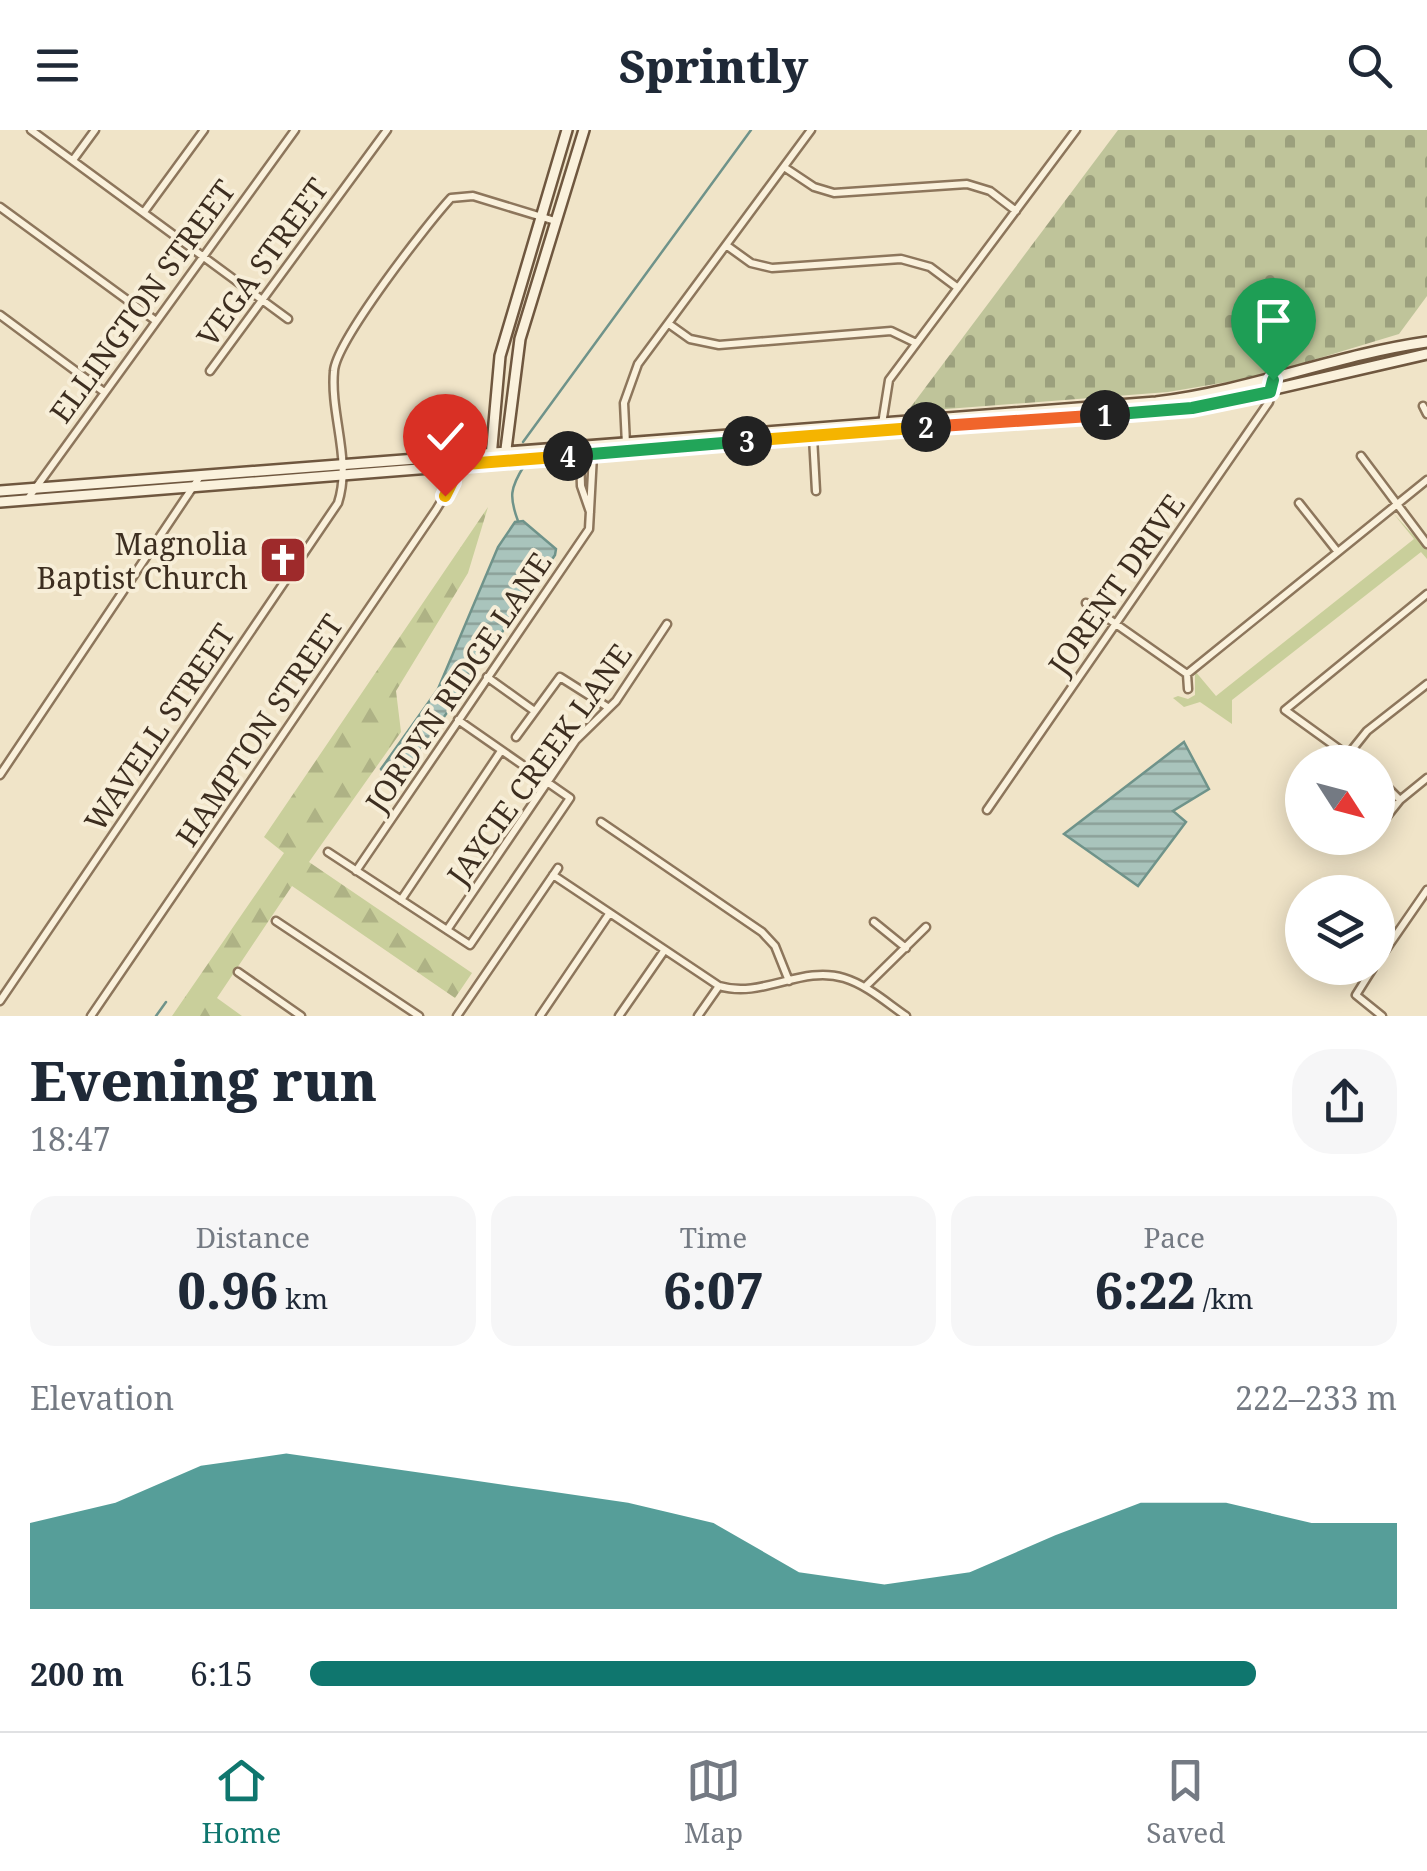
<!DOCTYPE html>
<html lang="en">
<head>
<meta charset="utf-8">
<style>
  body { margin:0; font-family:"Noto Serif",serif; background:#f6f6f7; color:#1f2937; height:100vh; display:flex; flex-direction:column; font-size:38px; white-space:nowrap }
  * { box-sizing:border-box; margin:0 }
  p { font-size:32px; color:#747a83 }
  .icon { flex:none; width:55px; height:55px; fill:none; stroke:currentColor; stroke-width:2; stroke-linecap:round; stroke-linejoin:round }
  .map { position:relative; height:886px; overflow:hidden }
  .sheet { display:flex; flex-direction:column; background:#fff; flex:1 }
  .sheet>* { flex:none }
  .needle { width:65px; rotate:126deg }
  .controls { position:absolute; left:1285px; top:615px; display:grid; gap:20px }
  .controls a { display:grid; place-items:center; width:110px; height:110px; border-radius:50%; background:#fff; box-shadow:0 5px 25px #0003; font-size:50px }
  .pin { position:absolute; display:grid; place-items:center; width:85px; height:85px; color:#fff; margin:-102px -42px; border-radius:50% 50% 50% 0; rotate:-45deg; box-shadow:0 0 10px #0007 }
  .pin .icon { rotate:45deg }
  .km { position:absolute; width:50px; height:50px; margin:-25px; border-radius:50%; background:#222; color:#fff; font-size:28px; line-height:50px; text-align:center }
  .round { display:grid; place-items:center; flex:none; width:105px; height:105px; border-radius:40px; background:#f6f6f7 }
  .head { display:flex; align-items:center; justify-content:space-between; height:170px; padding:0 30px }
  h1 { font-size:55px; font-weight:800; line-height:75px }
  .stats { display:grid; grid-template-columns:repeat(3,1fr); gap:15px; height:170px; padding:10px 30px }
  .stats div { display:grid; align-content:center; border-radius:25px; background:#f6f6f7; text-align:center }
  .stats b { font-size:50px; font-weight:800 }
  .stats small { font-size:28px; font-weight:400 }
  .stats p { font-size:28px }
  .chart { height:280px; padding:20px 30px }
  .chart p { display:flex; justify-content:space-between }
  .chart svg { width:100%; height:180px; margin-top:10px; fill:#0f766e; opacity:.7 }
  ul { padding:0 30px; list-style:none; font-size:32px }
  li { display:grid; grid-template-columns:160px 120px 1fr; align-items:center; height:75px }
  li i { height:25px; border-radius:12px; background:#0f766e }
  header { display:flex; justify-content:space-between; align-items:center; height:130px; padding:0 30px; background:#fff; font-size:45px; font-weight:800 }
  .tab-bar { display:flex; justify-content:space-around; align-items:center; height:140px; border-top:2px solid #e0e1e3; background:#fff; font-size:28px; color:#747a83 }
  .tab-bar a { display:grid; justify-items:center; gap:5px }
  .tab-bar .on { color:#0f766e }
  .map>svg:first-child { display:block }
  .grass { fill:#c9cf9b }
  .forest { fill:url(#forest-firs) }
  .cemetery { fill:url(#cemetery-stones) }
  .water { fill:url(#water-rules); stroke:#6f938a; stroke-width:2.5 }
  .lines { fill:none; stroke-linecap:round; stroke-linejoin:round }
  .stream { stroke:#6f938a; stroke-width:2.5 }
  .minor-casing { stroke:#8d765c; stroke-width:11 }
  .secondary-casing { stroke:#6f573f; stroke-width:14 }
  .minor { stroke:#faf1dc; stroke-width:6 }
  .secondary { stroke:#faf1dc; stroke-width:9 }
  .split-1-casing { stroke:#fff; stroke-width:20 }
  .split-2-casing { stroke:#fff; stroke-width:20 }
  .split-3-casing { stroke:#fff; stroke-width:20 }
  .split-4-casing { stroke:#fff; stroke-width:20 }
  .split-5-casing { stroke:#fff; stroke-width:20 }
  .split-1 { stroke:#22a559; stroke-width:12 }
  .split-2 { stroke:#f0652b; stroke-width:12 }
  .split-3 { stroke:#f5b400; stroke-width:12 }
  .split-4 { stroke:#22a559; stroke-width:12 }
  .split-5 { stroke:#f5b400; stroke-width:12 }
  .labels { text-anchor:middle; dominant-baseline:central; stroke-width:8; stroke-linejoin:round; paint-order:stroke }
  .street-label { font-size:30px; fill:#3d2e20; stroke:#f7eed8 }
  .poi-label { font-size:30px; fill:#3d2e20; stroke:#f7eed8; text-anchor:end }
</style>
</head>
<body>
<header><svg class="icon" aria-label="menu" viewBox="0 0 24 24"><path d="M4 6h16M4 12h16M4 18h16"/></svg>Sprintly<svg class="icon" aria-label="search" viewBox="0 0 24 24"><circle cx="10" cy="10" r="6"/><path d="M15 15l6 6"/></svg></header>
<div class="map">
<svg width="1427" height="886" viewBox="0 0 1427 886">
  <defs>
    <pattern id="forest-firs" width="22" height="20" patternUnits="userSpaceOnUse" patternTransform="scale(2.5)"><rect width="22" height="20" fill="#c9cf9b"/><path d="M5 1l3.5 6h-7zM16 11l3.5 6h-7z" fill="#aeb285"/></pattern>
    <pattern id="cemetery-stones" width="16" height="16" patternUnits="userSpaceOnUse" patternTransform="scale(2.5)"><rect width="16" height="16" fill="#bfc49a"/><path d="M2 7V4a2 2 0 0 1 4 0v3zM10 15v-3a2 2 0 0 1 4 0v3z" fill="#9ca07d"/></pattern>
    <pattern id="water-rules" width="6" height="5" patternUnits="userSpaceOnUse" patternTransform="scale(2.5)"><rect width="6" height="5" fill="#a9c4bc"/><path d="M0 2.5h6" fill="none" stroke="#8ba098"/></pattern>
  </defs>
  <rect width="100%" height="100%" fill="#f0e4c8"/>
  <path class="grass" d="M1393,383L1427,420V429L1421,422L1232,570V594L1200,572L1184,577L1173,568L1178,566L1188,569L1195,565V541L1216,566L1414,409Z"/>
  <path class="forest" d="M488,377L468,443L396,561L401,602L309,732L472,843L455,868L292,756L217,868L242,886H172L284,723L264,707Z"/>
  <path class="cemetery" d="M1118,0H1427V166L1399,204L1257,247L1168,262L907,282Z"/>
  <path class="water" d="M523,391L556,419L555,425L398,654H392L381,639L438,559L498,417L515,392Z
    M1184,612L1209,659L1173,681L1186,692L1138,756L1064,704Z"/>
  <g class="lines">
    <path class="stream" d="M523,312L751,0
      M518,391C509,367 510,358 524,336
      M156,886L166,872"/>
    <g class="minor-casing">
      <path id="minor" d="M31,0L288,189
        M73,30L95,0
        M784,37L814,57L834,63L967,54L990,61L1016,81
        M0,77L156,191
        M144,82L204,0
        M726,115L751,133L772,138L901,129L930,137L958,158
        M0,185L104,262
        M669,194L690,209L719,215L891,201L916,213
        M210,241L387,0
        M1423,276L1427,284
        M882,294L889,250L1076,0
        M813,307L816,361
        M626,314L624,273L638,234L811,0
        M580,326L581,356L590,382
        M1361,326L1427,414
        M27,370L295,0
        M1299,373L1337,421
        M1086,473L1187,544L1188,559
        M1187,544L1427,350
        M487,547L533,580
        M516,607L560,547L609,578
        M1347,626L1367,601L1427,554
        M1357,632L1285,580L1427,464
        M0,645L201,345
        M1378,648L1400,670
        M987,680L1269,272L1273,251
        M601,692L762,802L775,816L789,851
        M1380,695L1400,670L1427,648
        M328,722L470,815L570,668L458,590
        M356,741L589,399L593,325
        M553,745L719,856C763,869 801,835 844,848C867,855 887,873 906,886
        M401,770L501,621
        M276,791L419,886
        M874,792L906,818
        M447,800L576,610L616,571L667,494
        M1378,831L1427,760
        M1373,838L1356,865L1382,886
        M238,842L301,886
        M865,857L926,797
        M0,871L338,373C352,330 330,285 334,241C336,211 427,94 451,68L473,66L555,91
        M91,886L436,380L453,352V335
        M457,886L558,738
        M540,886L609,784
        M619,886L664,821
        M698,886L719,856"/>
    </g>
    <g class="secondary-casing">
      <path id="secondary" d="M491,327L500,226L567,0
        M505,327L520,209L584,0
        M0,361L1156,272C1249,261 1335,225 1427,212
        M0,372L1192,278L1427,224"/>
    </g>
    <use href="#minor" class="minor"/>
    <use href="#secondary" class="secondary"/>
  </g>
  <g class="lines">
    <g class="split-1-casing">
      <path id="split-1" d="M1105,285L1192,278L1270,262L1273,250"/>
    </g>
    <g class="split-2-casing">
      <path id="split-2" d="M926,297L1105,285"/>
    </g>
    <g class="split-3-casing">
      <path id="split-3" d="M747,311L926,297"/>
    </g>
    <g class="split-4-casing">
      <path id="split-4" d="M568,326L747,311"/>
    </g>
    <g class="split-5-casing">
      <path id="split-5" d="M445,366L452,352L453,335L568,326"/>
    </g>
    <use href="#split-1" class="split-1"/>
    <use href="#split-2" class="split-2"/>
    <use href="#split-3" class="split-3"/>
    <use href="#split-4" class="split-4"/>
    <use href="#split-5" class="split-5"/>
  </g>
  <defs>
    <g id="church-square" transform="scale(2.5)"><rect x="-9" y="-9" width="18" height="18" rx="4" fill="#9e2a2b" stroke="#f7eed8"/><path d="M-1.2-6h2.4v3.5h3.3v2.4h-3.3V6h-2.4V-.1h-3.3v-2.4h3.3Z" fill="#fff"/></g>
  </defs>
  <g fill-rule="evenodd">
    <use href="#church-square" x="283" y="430"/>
  </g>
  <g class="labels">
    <g class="street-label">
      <text transform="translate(262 132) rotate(-54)">VEGA STREET</text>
      <text transform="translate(142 171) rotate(-54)">ELLINGTON STREET</text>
      <text transform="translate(1116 454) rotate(-55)">JORENT DRIVE</text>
      <text transform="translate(458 552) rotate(-56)">JORDYN RIDGE LANE</text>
      <text transform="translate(159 597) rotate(-56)">WAVELL STREET</text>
      <text transform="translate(259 600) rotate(-56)">HAMPTON STREET</text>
      <text transform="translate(539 634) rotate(-54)">JAYCIE CREEK LANE</text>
    </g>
    <g class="poi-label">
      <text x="248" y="413">Magnolia<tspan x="248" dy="34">Baptist Church</tspan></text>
    </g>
  </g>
</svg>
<div class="controls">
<a><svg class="needle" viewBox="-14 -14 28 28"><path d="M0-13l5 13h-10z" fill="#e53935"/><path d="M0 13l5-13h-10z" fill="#747a83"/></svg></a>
<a><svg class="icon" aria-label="layers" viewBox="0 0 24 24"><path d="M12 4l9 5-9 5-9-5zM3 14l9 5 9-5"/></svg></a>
</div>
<div class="pin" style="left:1273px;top:250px;background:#1e9e55"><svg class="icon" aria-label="arrive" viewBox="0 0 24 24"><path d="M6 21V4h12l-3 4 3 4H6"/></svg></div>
<div class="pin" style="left:445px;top:366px;background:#d93025"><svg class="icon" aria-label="check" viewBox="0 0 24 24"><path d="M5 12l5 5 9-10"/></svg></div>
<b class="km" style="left:1105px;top:285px">1</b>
<b class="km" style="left:926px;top:297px">2</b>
<b class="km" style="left:747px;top:311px">3</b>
<b class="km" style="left:568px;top:326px">4</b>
</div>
<section class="sheet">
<div class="head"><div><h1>Evening run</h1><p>18:47</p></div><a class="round"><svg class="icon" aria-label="share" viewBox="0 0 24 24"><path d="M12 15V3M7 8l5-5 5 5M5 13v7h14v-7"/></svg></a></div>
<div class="stats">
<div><p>Distance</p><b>0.96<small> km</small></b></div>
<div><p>Time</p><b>6:07</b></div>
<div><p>Pace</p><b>6:22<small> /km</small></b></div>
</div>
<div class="chart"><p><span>Elevation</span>222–233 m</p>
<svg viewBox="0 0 160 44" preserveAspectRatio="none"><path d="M0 44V23L10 18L20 9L30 6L40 9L50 12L60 15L70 18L80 23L90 35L100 38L110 35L120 26L130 18L140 18L150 23L160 23V44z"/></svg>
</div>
<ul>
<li><b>200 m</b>6:15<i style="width:87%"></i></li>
</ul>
</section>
<nav class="tab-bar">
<a class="on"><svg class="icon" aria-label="home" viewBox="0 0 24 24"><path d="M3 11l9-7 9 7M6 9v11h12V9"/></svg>Home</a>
<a><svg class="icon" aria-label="map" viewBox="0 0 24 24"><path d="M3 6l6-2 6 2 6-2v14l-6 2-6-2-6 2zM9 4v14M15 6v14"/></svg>Map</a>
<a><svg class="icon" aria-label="saved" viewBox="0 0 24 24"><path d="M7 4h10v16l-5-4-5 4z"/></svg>Saved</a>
</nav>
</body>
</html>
